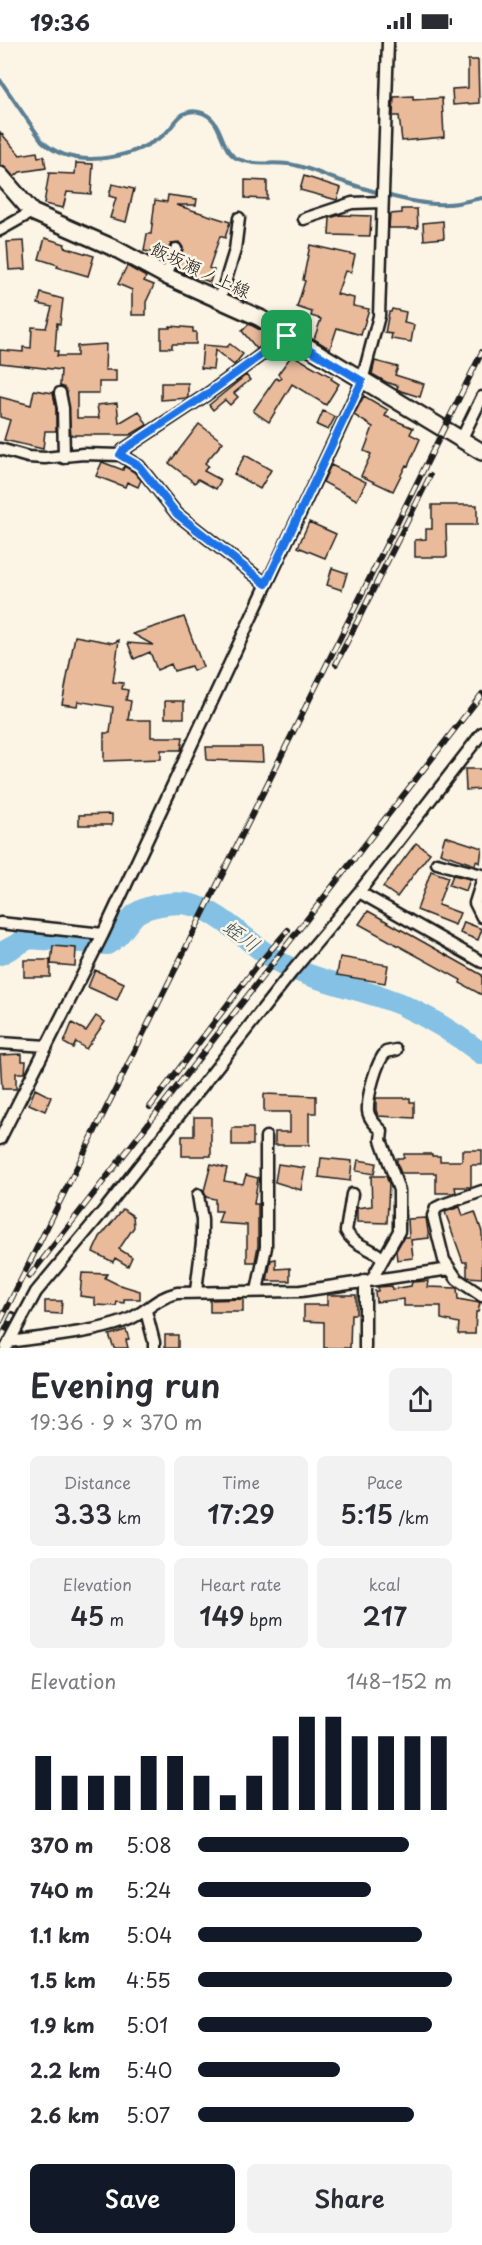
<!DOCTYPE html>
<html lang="en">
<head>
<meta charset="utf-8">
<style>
  body { margin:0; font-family:"Playpen Sans","Klee One",sans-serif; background:#f2f2f3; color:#2b2b33; height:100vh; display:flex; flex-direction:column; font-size:22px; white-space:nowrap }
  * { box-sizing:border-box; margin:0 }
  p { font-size:20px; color:#7c7c81 }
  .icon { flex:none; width:33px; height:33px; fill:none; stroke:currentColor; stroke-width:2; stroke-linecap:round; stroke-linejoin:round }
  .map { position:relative; height:1306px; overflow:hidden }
  .panel { display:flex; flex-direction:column; background:#fff; flex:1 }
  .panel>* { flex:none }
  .pin { position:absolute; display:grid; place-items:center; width:51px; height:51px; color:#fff; margin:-26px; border-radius:12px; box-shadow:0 3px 9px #0006 }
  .round { display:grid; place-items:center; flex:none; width:63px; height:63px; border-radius:9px; background:#f2f2f3 }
  .head { display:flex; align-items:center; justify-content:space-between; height:102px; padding:0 30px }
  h1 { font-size:33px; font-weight:600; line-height:45px }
  .stats { display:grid; grid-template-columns:repeat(3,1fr); gap:9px; height:102px; padding:6px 30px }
  .stats div { display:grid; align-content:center; border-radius:9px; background:#f2f2f3; text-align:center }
  .stats b { font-size:26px; font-weight:600 }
  .stats small { font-size:16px; font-weight:400 }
  .stats p { font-size:16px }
  .chart { height:168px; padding:12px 30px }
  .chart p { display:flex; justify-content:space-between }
  .chart svg { width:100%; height:108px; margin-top:6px; stroke:#111827; stroke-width:6 }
  .primary-button { display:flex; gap:12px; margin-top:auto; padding:12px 30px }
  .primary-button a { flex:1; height:69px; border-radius:9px; background:#111827; color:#fff; font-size:24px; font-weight:600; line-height:69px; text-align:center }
  .primary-button a+a { background:#f2f2f3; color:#2b2b33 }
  ul { padding:0 30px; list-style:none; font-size:20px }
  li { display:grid; grid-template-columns:96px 72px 1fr; align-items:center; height:45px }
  li i { height:15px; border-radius:8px; background:#111827 }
  .status { display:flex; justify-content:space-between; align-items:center; height:42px; padding:0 30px; background:#fff; direction:ltr }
  .status svg { height:16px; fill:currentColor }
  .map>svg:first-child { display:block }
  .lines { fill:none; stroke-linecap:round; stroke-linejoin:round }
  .stream { stroke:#5a7f94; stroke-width:4 }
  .river { stroke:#84c1e4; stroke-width:22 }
  .building { fill:#eabb9b; stroke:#1c1c1c; stroke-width:1.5 }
  .street-casing { stroke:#1c1c1c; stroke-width:15 }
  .secondary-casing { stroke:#1c1c1c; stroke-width:20 }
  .street { stroke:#fcf5e5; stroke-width:10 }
  .secondary { stroke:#fcf5e5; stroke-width:15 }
  .rail-casing { stroke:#1c1c1c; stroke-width:6 }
  .rail { stroke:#fcf5e5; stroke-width:4; stroke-dasharray:11; stroke-linecap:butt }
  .route-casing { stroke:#fff; stroke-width:12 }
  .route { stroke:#1a73e8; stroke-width:8 }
  .labels { text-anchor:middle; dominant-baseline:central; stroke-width:5; stroke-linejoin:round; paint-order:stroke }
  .street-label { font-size:18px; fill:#1c1c1c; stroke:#fcf5e5 }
  .water-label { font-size:20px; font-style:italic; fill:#405662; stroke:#fcf5e5 }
</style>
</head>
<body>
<div class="status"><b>19:36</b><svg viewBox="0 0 49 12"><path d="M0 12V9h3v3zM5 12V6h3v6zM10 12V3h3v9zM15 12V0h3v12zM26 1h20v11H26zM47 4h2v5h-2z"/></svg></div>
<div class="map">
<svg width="482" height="1306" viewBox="0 0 482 1306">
  <rect width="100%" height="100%" fill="#fcf5e5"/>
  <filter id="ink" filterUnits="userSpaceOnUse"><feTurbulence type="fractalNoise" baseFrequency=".0167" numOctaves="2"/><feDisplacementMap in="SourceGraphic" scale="12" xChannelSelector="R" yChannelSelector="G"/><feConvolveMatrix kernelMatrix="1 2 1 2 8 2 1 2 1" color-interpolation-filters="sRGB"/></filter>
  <g filter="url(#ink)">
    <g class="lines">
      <path class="stream" d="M0,38L42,99C73,129 128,117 161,95C175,86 178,65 199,70C225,76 218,108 238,117C255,124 271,120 288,122C303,123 320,132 335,137C366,147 414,164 446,162C458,162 470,158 482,156"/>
      <path class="river" d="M0,912L29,896L107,902C120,895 123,886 132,876C141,863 176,859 192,863C218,868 251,903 275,918C314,940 359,945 400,962C428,975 458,993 482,1012"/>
    </g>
    <path class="building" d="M468,18H478L479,61L453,63L452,47L468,46Z
      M413,54V58L442,56L444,95L402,99L399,74H393L394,55Z
      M0,90L20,113L37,110L38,115L44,114L46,126L20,130L14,135L0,123Z
      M76,121L93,122L91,152L67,150L63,166L44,162L49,131L75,132Z
      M304,134L341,146L337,158L300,148Z
      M245,138L267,139V157L245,156Z
      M112,142L134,147L126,180L110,176L116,156L109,154Z
      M168,153L197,157L196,163H176L230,180L225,196L220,194L209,226L214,228L210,240L177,228L183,206L179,200L171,202L166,212L144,209L147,192H151L155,158L167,160Z
      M402,167H417L418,186H389L390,172L402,171Z
      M340,173L371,174L370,194L329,193L330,176Z
      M443,179L444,196L424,198L423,181Z
      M45,196L65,202L64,205L94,214L88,234L57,225L58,223L39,217Z
      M24,199L26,227L9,228L7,200Z
      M310,203L355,213L351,230L345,229L337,252L354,256L353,264L369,267L361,293L337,286L330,307L314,297L321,277L311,274L312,270L297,265L305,239L303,238Z
      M127,224L146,235L144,239L154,243L146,260V273H132V248L118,242Z
      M41,251L63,257L60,282L57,281L55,309H58L57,314H77V304L106,302L105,328H116V340H99V351H77V376H99L97,363L117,361L119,381L139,369L147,383L130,393H71L67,350L60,344L61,328L0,321V308L23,310V305L31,306L32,285L46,286L52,265L38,262Z
      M392,267L406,270L404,281L414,283L411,300L391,297L392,292L385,291L389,270H391Z
      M249,282L262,289L272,296L257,307L242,289Z
      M170,284L193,286V290H196V302H172V306H161V286H170Z
      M230,302L243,312L234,323L215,308L213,327L201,326L203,303L227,305Z
      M292,313L332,335L331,337L339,342L326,363L292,342L269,380L253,369L276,336L279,338L281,336L278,332Z
      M375,319L398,325L395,333L424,342L420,355L401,349L397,347L398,344L386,340L372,332Z
      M246,333L250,338L234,351L238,355L230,363L225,358L213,368L209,363Z
      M161,341H188V356L161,358Z
      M34,348L53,351L56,367V389H45L43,407L4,398L10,378L0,375V355L31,363Z
      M364,354L388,368L385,374L413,386L410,392L420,397L408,424L406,423L393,449L361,434L371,412L364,409L373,385L354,373Z
      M323,369L335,375L328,388L317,383Z
      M199,382L223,400L205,421L208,424L204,429L221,438L216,447L198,437L195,441L169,421Z
      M245,413L271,428L260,447L234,432Z
      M102,420L123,428L124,424L134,430L141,438L138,445L127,440L125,445L96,434Z
      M331,423L366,440L357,458L323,440Z
      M432,463H477V483H446L447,515H415V498L426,497V487H432Z
      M309,480L336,492L325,516L298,505Z
      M332,526L347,531L342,548L327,543Z
      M184,575L203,625L193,629L191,624L174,629L171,622L157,628L150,610L134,617L128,601L153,603L133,592Z
      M75,594L113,601L119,598L113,640L123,641L122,647L128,648L126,658L131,659L128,678H151V695H183L181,708H161V717L104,719V691H110L113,665L78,659L77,664L62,662Z
      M165,659H184V676H165Z
      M206,705H262L263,720L207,718Z
      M465,727H482V747L466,748Z
      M112,772V783H79V773Z
      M445,794L482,806L480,821L476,819L475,823L440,811Z
      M416,801L430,811L397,855L383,845Z
      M431,829L448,835L438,863L460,871L455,883L417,868Z
      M453,833L470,837L466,849L449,843Z
      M368,869L482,933V953L460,941L461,938L359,882Z
      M464,880L482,887L478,898L460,891Z
      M53,904L76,906L75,924L51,922Z
      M340,915L388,923L385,941L337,933Z
      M24,918H50V935H24Z
      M95,928L124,941L117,958L88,945Z
      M96,974L105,980L86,1007L76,1000L73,1006L64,1001L72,981L86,989Z
      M22,1012V1019H26L25,1031H16V1047H2L0,1013Z
      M35,1047L51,1055L45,1069L29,1062Z
      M264,1052L316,1054V1071H309V1103H275V1090H290V1070H264Z
      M376,1056H410V1060H414V1076L378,1074L376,1068Z
      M194,1075H211V1114H182V1094H194Z
      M232,1086H253V1103H232Z
      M462,1108H482V1123H471V1145H455L456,1150L453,1151H436V1131H401L397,1121V1116H404V1112H432V1114H440V1119H462Z
      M321,1116L352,1119L350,1139L319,1135Z
      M358,1118L376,1121L374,1132L356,1129Z
      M211,1122L227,1126L224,1139L243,1142L246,1133L258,1136L254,1162H258V1204L255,1220H247V1183L218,1181L222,1169H215V1157L206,1155L204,1149Z
      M278,1122L305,1126L301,1148L275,1140Z
      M371,1134H386L389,1142L387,1181L357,1180V1166L372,1164Z
      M460,1165L463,1174L475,1170L482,1190V1236L467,1235V1220H463L445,1170Z
      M123,1167L133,1174L134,1185L119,1207L132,1215L128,1224L115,1216L113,1220L93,1210L100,1195Z
      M426,1176L429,1196L411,1198L413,1216L397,1218L396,1209L404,1195H409L408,1177Z
      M276,1217V1227L290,1226V1239H267L271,1218Z
      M82,1231L107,1232L105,1236L117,1242L140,1249V1257H124V1261L117,1260L116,1264L95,1263V1256L80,1254Z
      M428,1239L427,1245L457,1246L458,1257L480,1261L478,1270H476L475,1292H458L459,1281L441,1277V1264H404V1257L376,1260L375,1249H378V1245L392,1244V1247L411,1244L412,1240Z
      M327,1253H356V1272H351L350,1306H324V1280L304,1279V1263H327Z
      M243,1257V1270H210V1258Z
      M45,1259H62L61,1272L45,1271Z
      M126,1288L129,1297L126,1298L128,1306H114L109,1293Z
      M165,1293H178V1306H165Z"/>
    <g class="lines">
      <g class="street-casing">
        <path id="street" d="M304,177L352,161L382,160
          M0,188L32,170
          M166,234L176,207
          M220,257L235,208L239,176
          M60,351L63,366L64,416
          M461,398L482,355
          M0,407L28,415L45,416L83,412L120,413L139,424L177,472L266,542
          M120,413L123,408L206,353L287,294
          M437,821L482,833
          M482,839L475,861L482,875
          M359,850L482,920
          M0,881L103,892
          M0,1001L47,1004
          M0,1097L103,892L362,339L379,274L388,0
          M482,1149L442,1163L436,1166L433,1174L444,1218L457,1237L482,1254
          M352,1152L346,1189C354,1204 371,1205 382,1216
          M372,1237L399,1189V1148L381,1098L382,1089C376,1083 369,1077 368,1069C367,1055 376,1020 386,1010L396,1008
          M365,1238V1306
          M196,1249L202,1200V1178L198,1153
          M257,1249L266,1205V1095
          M146,1269L154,1300V1306
          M9,1300C47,1294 89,1292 125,1279C147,1271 153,1257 177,1251L301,1249L450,1227
          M6,1306L36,1250L106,1166L291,931L359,850L482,691"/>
      </g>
      <g class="secondary-casing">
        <path id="secondary" d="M0,133L32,170L114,206L166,234L260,276L482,410"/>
      </g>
      <use href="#street" class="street"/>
      <use href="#secondary" class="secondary"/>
      <g class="rail-casing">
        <path id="rail" d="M336,622L430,434
          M150,1065L256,925L288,888
          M29,1235L482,652
          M0,1280L482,310
          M0,1299L13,1272"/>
      </g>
      <use href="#rail" class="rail"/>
    </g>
  </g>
  <g class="lines" filter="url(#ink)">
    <g class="route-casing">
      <path id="route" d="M287,294L362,339L266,542L177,472L139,424L120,413L123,408L206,353Z"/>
    </g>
    <use href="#route" class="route"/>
  </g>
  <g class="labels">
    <g class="street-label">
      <text transform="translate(201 227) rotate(25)">飯坂瀬ノ上線</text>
    </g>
    <g class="water-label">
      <text transform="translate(242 893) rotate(36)">蛭川</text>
    </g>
  </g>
</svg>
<div class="pin" style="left:287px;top:294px;background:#1e9e55"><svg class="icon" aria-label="arrive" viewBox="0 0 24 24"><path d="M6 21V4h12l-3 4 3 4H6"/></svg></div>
</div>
<section class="panel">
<div class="head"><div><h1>Evening run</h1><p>19:36 · 9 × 370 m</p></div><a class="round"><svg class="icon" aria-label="share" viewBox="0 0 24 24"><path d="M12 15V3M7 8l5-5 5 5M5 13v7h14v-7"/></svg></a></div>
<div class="stats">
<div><p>Distance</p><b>3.33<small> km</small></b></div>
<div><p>Time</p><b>17:29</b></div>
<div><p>Pace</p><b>5:15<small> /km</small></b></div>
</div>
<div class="stats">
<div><p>Elevation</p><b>45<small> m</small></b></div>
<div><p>Heart rate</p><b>149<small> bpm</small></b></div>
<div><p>kcal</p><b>217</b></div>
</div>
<div class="chart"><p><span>Elevation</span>148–152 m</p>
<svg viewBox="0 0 160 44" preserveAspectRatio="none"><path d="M5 44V22M15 44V30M25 44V30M35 44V30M45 44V22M55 44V22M65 44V30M75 44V38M85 44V30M95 44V14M105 44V6M115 44V6M125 44V14M135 44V14M145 44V14M155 44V14"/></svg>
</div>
<ul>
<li><b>370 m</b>5:08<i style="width:83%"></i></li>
<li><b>740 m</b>5:24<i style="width:68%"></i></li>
<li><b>1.1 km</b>5:04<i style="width:88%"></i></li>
<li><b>1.5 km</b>4:55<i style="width:100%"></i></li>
<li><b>1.9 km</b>5:01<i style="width:92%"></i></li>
<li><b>2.2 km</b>5:40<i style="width:56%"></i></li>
<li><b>2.6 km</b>5:07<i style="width:85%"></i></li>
</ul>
<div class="primary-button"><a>Save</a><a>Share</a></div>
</section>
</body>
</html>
